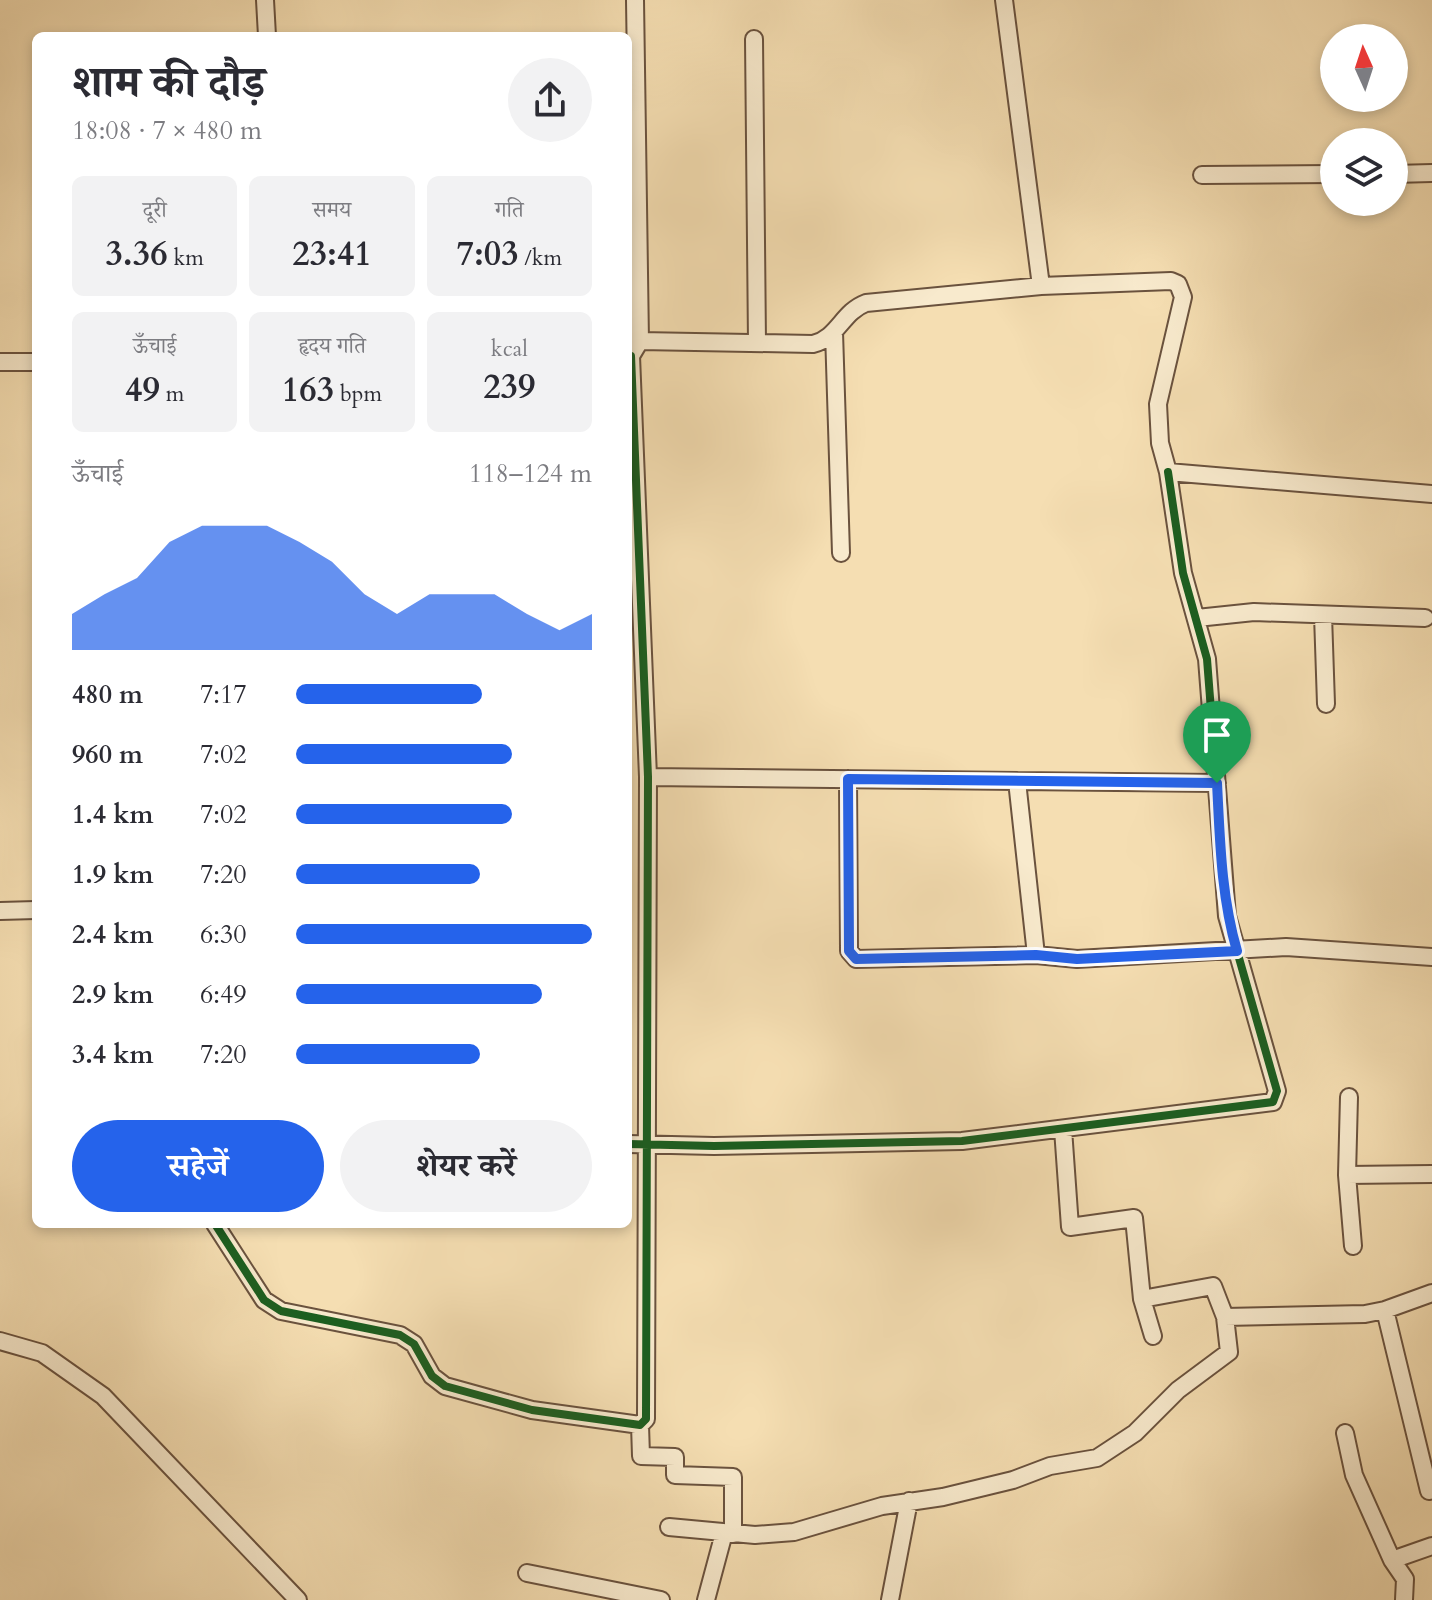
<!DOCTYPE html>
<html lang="hi">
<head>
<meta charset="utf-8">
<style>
  body { margin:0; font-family:Cardo,"Noto Serif Devanagari",serif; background:#f2f2f3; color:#2b2b33; height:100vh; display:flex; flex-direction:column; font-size:30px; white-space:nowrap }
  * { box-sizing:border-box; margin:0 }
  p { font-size:26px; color:#7c7c81 }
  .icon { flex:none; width:44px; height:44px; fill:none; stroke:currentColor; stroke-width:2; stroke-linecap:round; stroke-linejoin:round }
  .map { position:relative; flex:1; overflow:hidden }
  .drawer { position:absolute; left:32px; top:32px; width:600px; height:1196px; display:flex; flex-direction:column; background:#fff; border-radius:12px; box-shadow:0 4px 12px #0003 }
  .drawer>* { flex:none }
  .needle { width:52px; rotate:357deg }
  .controls { position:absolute; left:1320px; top:24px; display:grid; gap:16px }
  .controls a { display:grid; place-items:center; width:88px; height:88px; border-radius:50%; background:#fff; box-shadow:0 4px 12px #0003; font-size:40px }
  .pin { position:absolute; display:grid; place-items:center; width:68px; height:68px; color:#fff; margin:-82px -34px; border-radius:50% 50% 50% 0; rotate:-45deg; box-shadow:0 0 8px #0007 }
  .pin .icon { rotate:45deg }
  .round { display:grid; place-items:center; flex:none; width:84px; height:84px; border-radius:42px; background:#f2f2f3 }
  .head { display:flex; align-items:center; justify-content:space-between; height:136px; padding:0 40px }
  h1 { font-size:44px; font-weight:700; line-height:60px }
  .stats { display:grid; grid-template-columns:repeat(3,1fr); gap:12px; height:136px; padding:8px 40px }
  .stats div { display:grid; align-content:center; border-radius:12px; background:#f2f2f3; text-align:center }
  .stats b { font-size:34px; font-weight:700 }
  .stats small { font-size:22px; font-weight:400 }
  .stats p { font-size:22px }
  .chart { height:224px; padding:16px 40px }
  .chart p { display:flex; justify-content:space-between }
  .chart svg { width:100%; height:144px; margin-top:8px; fill:#2563eb; opacity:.7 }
  .button { display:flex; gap:16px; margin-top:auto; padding:16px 40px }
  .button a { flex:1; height:92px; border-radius:48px; background:#2563eb; color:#fff; font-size:32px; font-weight:700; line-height:92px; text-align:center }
  .button a+a { background:#f2f2f3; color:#2b2b33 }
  ul { padding:0 40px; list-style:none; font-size:26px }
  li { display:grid; grid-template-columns:128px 96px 1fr; align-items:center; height:60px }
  li i { height:20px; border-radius:10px; background:#2563eb }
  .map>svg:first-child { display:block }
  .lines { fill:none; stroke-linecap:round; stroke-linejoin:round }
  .minor-casing { stroke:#6a523e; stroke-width:20 }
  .minor { stroke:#f8eacd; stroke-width:16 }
  .cycleway-casing { stroke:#f8eacd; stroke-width:13 }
  .cycleway { stroke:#1b5e20; stroke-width:8 }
  .route-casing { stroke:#fff; stroke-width:16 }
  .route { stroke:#2563eb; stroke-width:10 }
</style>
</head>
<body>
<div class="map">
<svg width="1432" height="1600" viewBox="0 0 1432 1600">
  <rect width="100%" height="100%" fill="#f5deb2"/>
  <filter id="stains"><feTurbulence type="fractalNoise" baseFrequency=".0025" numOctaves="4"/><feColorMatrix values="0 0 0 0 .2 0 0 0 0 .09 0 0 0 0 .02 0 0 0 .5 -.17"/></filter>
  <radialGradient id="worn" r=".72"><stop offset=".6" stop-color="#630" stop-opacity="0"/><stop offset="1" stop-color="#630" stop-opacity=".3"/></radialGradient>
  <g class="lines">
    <g class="minor-casing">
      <path id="minor" d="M265,0L267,36
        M635,0L640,341
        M1004,0L1041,286
        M754,39L757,343
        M1394,174L1432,173
        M1202,175L1334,174
        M834,332L841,553
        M628,356H631L640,341L813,344C838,338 842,312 866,303L1041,286L1171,281L1178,284L1183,297L1158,404L1160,443L1168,472L1432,494
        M0,362H36
        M1323,615L1326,704
        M1197,618L1254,612L1425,618
        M648,777L1217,783
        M848,779L849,951L856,959L1036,955L1077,959L1286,947L1432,957
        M1017,781L1036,955
        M0,911L36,910
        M1349,1097L1347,1175L1353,1246
        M1063,1129L1070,1227L1134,1218L1142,1299L1153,1336
        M628,1144L714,1146L962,1141L1273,1102L1277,1091L1227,916L1207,659L1183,573L1168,472
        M1347,1175L1432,1174
        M215,1224L264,1300L281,1311L400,1335L414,1344L432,1376L445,1386L532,1410L640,1425L646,1419L648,777L631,356
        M1385,1310L1429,1491
        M1225,1317L1365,1314L1385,1310L1432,1293
        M0,1341L42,1353L103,1396L298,1600
        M640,1425L641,1456L675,1457V1475L733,1477V1534
        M1345,1433L1354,1475L1392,1560L1405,1579L1404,1600
        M669,1527L755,1535L794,1532L882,1506L943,1497L1013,1480L1050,1466L1097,1458L1135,1433L1178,1390L1229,1352L1225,1317L1213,1286L1142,1299
        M1392,1560L1432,1546
        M527,1573L661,1600
        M706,1600L724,1533
        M890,1600L909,1501"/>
    </g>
    <use href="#minor" class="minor"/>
    <g class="cycleway-casing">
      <path id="cycleway" d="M628,1144L714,1146L962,1141L1273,1102L1277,1091L1227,916L1207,659L1183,573L1168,472
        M215,1224L264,1300L281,1311L400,1335L414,1344L432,1376L445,1386L532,1410L640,1425L646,1419L648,777L631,356"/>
    </g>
    <use href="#cycleway" class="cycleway"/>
  </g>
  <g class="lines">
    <g class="route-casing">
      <path id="route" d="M848,779L1217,783C1220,840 1221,896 1237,951L1077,959L1036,955L856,959L849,951Z"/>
    </g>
    <use href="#route" class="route"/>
  </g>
  <rect width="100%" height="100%" filter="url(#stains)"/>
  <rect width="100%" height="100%" fill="url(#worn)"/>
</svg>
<div class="controls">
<a><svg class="needle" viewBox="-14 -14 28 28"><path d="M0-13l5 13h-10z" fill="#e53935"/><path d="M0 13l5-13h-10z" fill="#7c7c81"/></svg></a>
<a><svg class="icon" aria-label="layers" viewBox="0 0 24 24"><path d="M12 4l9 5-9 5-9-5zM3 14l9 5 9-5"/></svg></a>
</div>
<div class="pin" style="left:1217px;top:783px;background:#1e9e55"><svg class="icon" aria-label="arrive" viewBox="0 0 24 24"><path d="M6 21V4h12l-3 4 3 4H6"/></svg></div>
<section class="drawer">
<div class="head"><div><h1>शाम की दौड़</h1><p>18:08 · 7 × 480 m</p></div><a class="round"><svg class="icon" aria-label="share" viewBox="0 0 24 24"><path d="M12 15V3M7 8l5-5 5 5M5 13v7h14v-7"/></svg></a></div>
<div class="stats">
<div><p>दूरी</p><b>3.36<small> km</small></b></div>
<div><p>समय</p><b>23:41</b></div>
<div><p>गति</p><b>7:03<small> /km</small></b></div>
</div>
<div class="stats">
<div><p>ऊँचाई</p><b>49<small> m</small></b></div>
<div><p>हृदय गति</p><b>163<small> bpm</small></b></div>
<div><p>kcal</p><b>239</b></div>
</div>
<div class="chart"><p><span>ऊँचाई</span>118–124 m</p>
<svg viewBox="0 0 160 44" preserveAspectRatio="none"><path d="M0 44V33L10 27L20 22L30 11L40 6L50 6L60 6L70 11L80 17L90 27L100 33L110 27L120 27L130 27L140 33L150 38L160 33V44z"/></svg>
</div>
<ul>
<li><b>480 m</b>7:17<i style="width:63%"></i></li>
<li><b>960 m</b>7:02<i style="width:73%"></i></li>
<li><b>1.4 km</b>7:02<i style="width:73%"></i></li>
<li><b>1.9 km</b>7:20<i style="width:62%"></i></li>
<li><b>2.4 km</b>6:30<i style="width:100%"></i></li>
<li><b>2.9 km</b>6:49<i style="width:83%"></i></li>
<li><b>3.4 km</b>7:20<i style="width:62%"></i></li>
</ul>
<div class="button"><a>सहेजें</a><a>शेयर करें</a></div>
</section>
</div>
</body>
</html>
